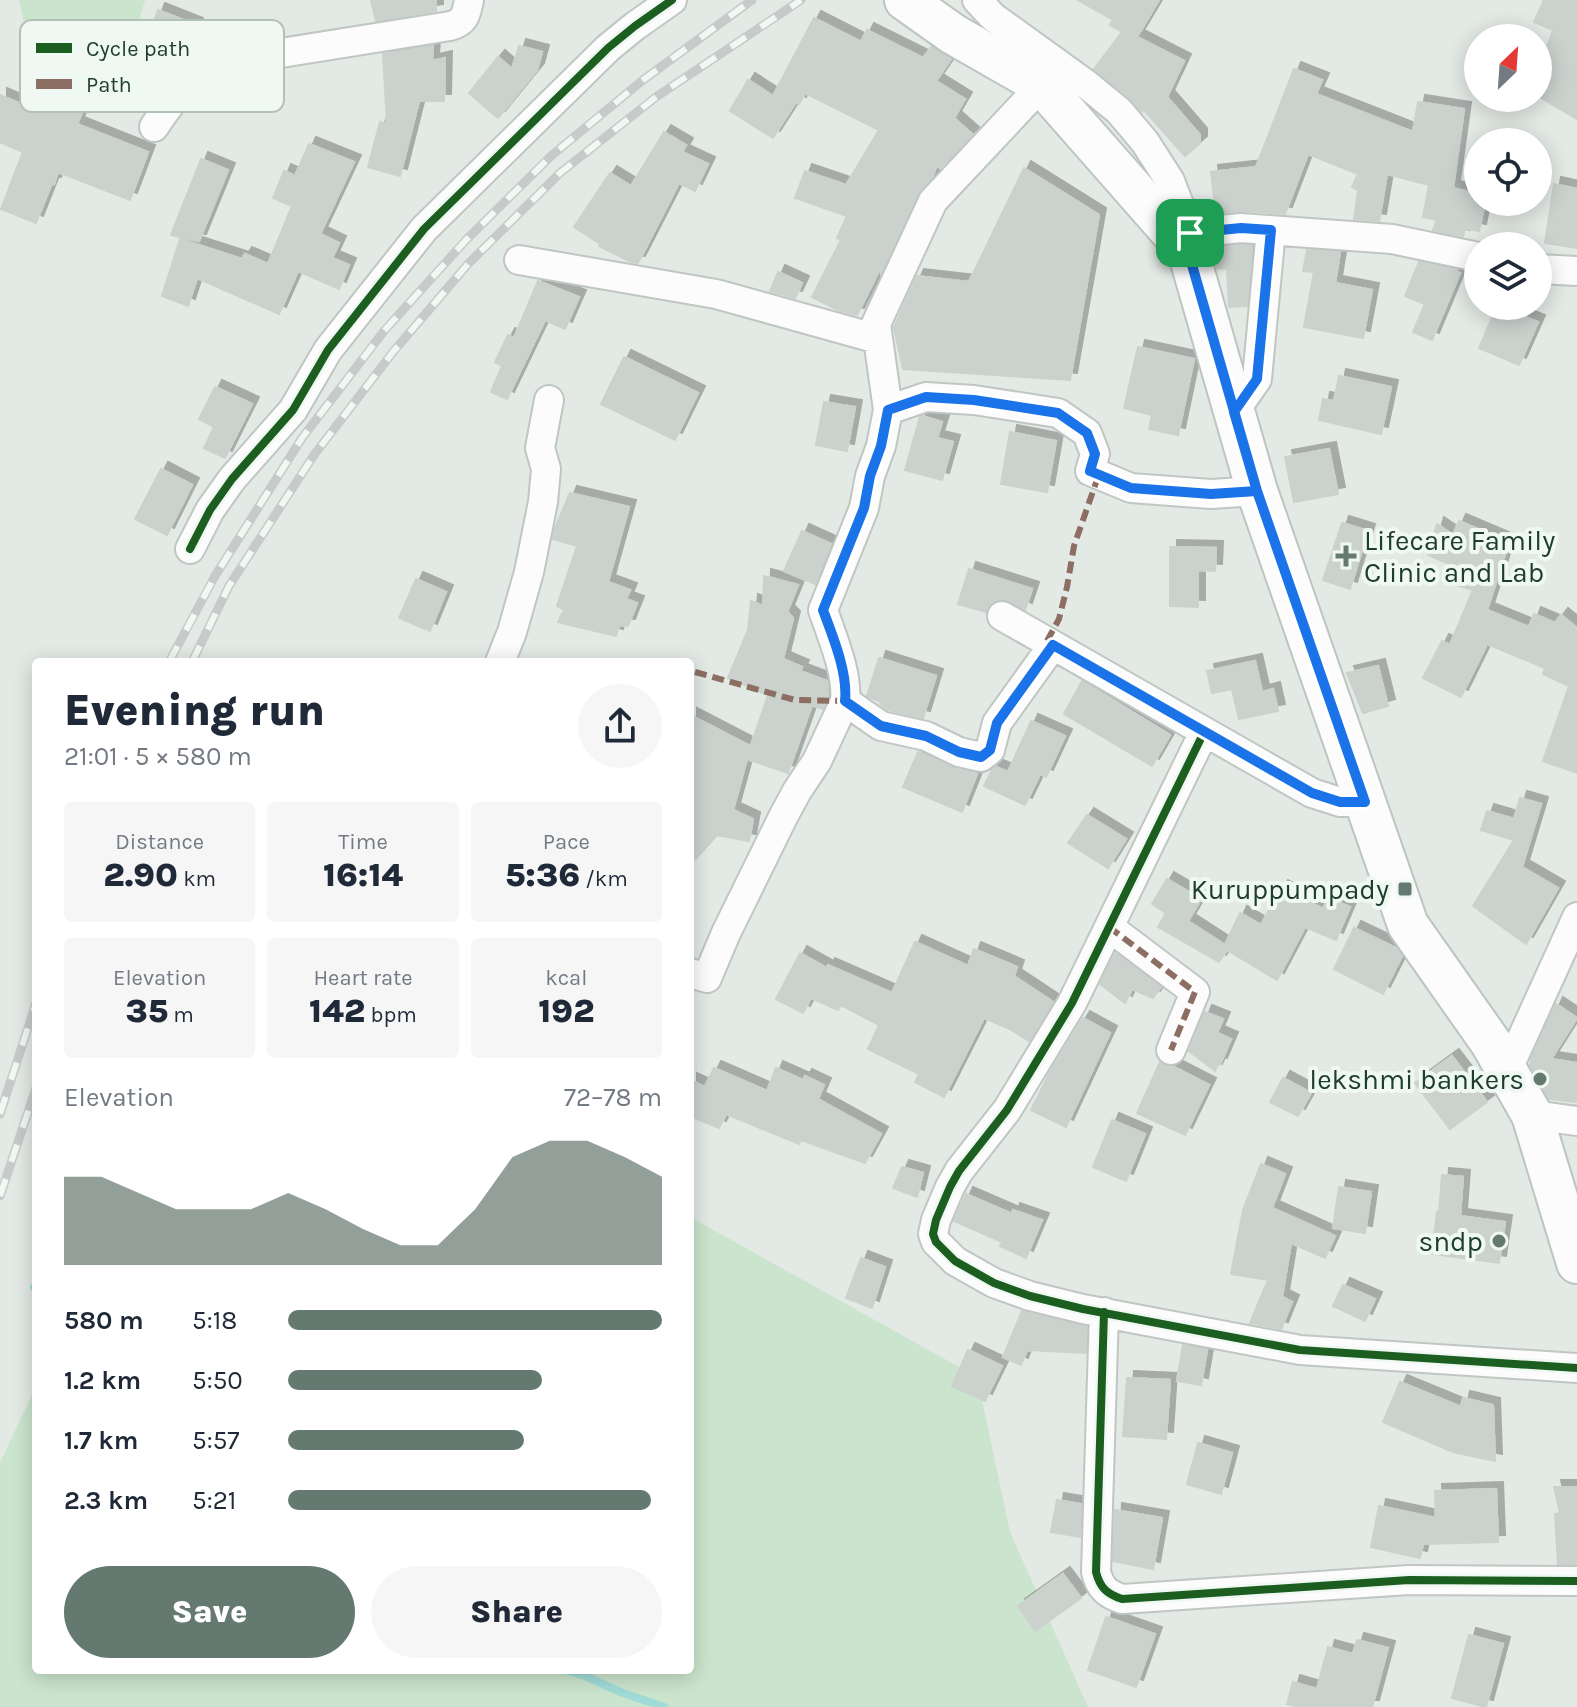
<!DOCTYPE html>
<html lang="en">
<head>
<meta charset="utf-8">
<style>
  body { margin:0; font-family:Karla,sans-serif; background:#f6f6f7; color:#1f2937; height:100vh; display:flex; flex-direction:column; font-size:30px; white-space:nowrap }
  * { box-sizing:border-box; margin:0 }
  p { font-size:26px; color:#747a83 }
  .icon { flex:none; width:44px; height:44px; fill:none; stroke:currentColor; stroke-width:2; stroke-linecap:round; stroke-linejoin:round }
  .map { position:relative; flex:1; overflow:hidden }
  .panel { position:absolute; left:32px; top:658px; width:662px; height:1016px; display:flex; flex-direction:column; background:#fff; border-radius:8px; box-shadow:0 4px 20px #0003 }
  .panel>* { flex:none }
  .needle { width:52px; rotate:25deg }
  .fabs { position:absolute; left:1464px; top:24px; display:grid; gap:16px }
  .fabs a { display:grid; place-items:center; width:88px; height:88px; border-radius:50%; background:#fff; box-shadow:0 4px 20px #0003; font-size:40px }
  .pin { position:absolute; display:grid; place-items:center; width:68px; height:68px; color:#fff; margin:-34px; border-radius:16px; box-shadow:0 4px 12px #0006 }
  .round { display:grid; place-items:center; flex:none; width:84px; height:84px; border-radius:42px; background:#f6f6f7 }
  .summary { display:flex; align-items:center; justify-content:space-between; height:136px; padding:0 32px }
  h1 { font-size:44px; font-weight:800; line-height:60px }
  .figures { display:grid; grid-template-columns:repeat(3,1fr); gap:12px; height:136px; padding:8px 32px }
  .figures div { display:grid; align-content:center; border-radius:8px; background:#f6f6f7; text-align:center }
  .figures b { font-size:34px; font-weight:800 }
  .figures small { font-size:22px; font-weight:400 }
  .figures p { font-size:22px }
  .chart { height:224px; padding:16px 32px }
  .chart p { display:flex; justify-content:space-between }
  .chart svg { width:100%; height:144px; margin-top:8px; fill:#64796f; opacity:.7 }
  .cta { display:flex; gap:16px; margin-top:auto; padding:16px 32px }
  .cta a { flex:1; height:92px; border-radius:48px; background:#64796f; color:#fff; font-size:32px; font-weight:800; line-height:92px; text-align:center }
  .cta a+a { background:#f6f6f7; color:#1f2937 }
  ul { padding:0 32px; list-style:none; font-size:26px }
  li { display:grid; grid-template-columns:128px 96px 1fr; align-items:center; height:60px }
  li i { height:20px; border-radius:10px; background:#64796f }
  .map>svg:first-child { display:block }
  .green { fill:#cbe4cd }
  .lines { fill:none; stroke-linecap:round; stroke-linejoin:round }
  .stream { stroke:#a0dbd7; stroke-width:8 }
  .building { fill:#cbd2ce; stroke:#cbd2ce; stroke-width:2; filter:url(#shadow) }
  .minor-casing { stroke:#c0c6c2; stroke-width:32 }
  .secondary-casing { stroke:#bcc5c0; stroke-width:44 }
  .minor { stroke:#fbfcfb; stroke-width:28 }
  .secondary { stroke:#fbfcfb; stroke-width:40 }
  .rail-casing { stroke:#c6cac8; stroke-width:9 }
  .rail { stroke:#f0f8f3; stroke-width:6; stroke-dasharray:18; stroke-linecap:butt }
  .quiet { stroke:#8d6e63; stroke-width:6; stroke-dasharray:12 6; stroke-linecap:butt }
  .cycleway-casing { stroke:#f0f8f3; stroke-width:13 }
  .cycleway { stroke:#1b5e20; stroke-width:8 }
  .route-casing { stroke:#fff; stroke-width:16 }
  .route { stroke:#1a73e8; stroke-width:10 }
  .poi-dot { fill:#64796f; stroke:#f0f8f3; stroke-width:3 }
  .labels { text-anchor:middle; dominant-baseline:central; stroke-width:8; stroke-linejoin:round; paint-order:stroke }
  .poi-label { font-size:28px; fill:#1f3d2f; stroke:#f0f8f3; text-anchor:end }
  .key { fill:#f0f8f3; stroke:#b1c0b8; stroke-width:2 }
  .key-label { font-size:22px; fill:#1f3d2f }
</style>
</head>
<body>
<div class="map">
<svg width="1577" height="1707" viewBox="0 0 1577 1707">
  <defs>
    <filter id="shadow"><feDropShadow dx="7" dy="-7" stdDeviation="0" flood-color="#0004"/></filter>
  </defs>
  <rect width="100%" height="100%" fill="#e3e9e5"/>
  <path class="green" d="M19,0H145L128,61L26,32Z
    M690,1217L977,1377L1010,1532L1088,1707H0V1463L36,1386V1670H690Z"/>
  <g class="lines">
    <path class="stream" d="M34,1287L36,1290
      M565,1670L585,1676L623,1693L664,1707"/>
  </g>
  <path class="building" d="M371,0H436V11L376,21Z
    M1078,0H1159L1137,37L1184,61L1167,97L1200,135V143L1185,156L1143,109L1142,112L1130,98L1094,69L1122,32L1110,25L1113,20Z
    M1544,0H1577V119L1538,96V71L1553,30L1534,22Z
    M158,10L196,25L185,54L193,60L168,80L140,66L155,36L149,34Z
    M814,18L861,42L867,30L923,58L931,47L951,59L936,81L965,99L954,118L972,134L940,168L937,165L932,178L918,193L881,273L880,269L857,315L838,310L812,297L841,240L837,238L847,216L795,198L805,171L846,185L879,130L805,93L799,104L796,102L773,138L730,111L748,80L773,96Z
    M433,46L432,61L445,58L444,101H419L400,176L368,167L380,122L387,124L383,54Z
    M519,46L542,52L537,70L498,118L469,93L498,57L512,69Z
    M1294,69L1322,80L1316,94L1413,132L1418,102L1464,109L1453,188L1478,194V202H1485L1479,231L1465,228L1463,237L1433,230L1437,220L1423,217L1429,185L1387,174L1379,221L1354,219L1358,190L1352,187L1358,174L1308,154L1285,214L1242,211L1221,213V206L1215,207L1211,172L1256,167Z
    M36,94L82,112L77,124L148,152L130,200L58,172L54,184L52,183L36,223L1,209L23,152L0,142V95L30,108Z
    M664,132L686,145L682,152L708,164L695,191L679,183L638,263L631,262L599,246L600,244L574,227L610,173L631,186Z
    M309,144L354,162L320,234L339,243L332,258L349,265L339,289L298,271L279,314L197,278L188,306L162,296L180,239L242,259L245,254L268,264L292,206L273,198L284,171L295,176Z
    M201,159L228,170L199,241L171,235Z
    M1024,168L1099,215L1070,380L903,369L894,327L917,276L969,282Z
    M1554,184L1577,189V248L1545,243Z
    M1241,245L1252,246L1247,306L1229,307L1227,269L1217,268L1218,247Z
    M1307,250L1340,252L1335,283L1372,290L1363,338L1304,327L1314,272L1303,271Z
    M1419,262L1457,270V272L1460,273L1432,340L1413,332L1425,304L1405,296Z
    M778,272L802,283L795,298L770,291Z
    M538,281L579,297L565,329L545,320L507,399L491,392L502,366L495,362L508,335L514,338Z
    M1497,306L1538,322L1519,365L1479,348Z
    M1138,347L1194,359L1178,435L1149,429L1152,415L1124,408Z
    M624,357L698,393L675,440L601,404Z
    M1339,376L1391,387L1381,434L1319,420L1323,399L1334,401Z
    M215,387L252,404L225,458L204,448L214,427L199,419Z
    M824,402L855,407L847,451L816,445Z
    M922,416L942,422L937,438L953,442L942,480L905,470L920,417Z
    M1010,432L1056,441L1047,492L1001,484Z
    M1329,449L1338,494L1294,502L1285,457Z
    M161,469L192,485L167,535L135,519Z
    M570,493L629,507L608,582L630,590L626,599L637,603L628,626L619,625L616,636L558,622L564,610L557,606L577,546L553,539L555,528Z
    M1459,521L1509,542L1487,610L1529,627L1534,614L1555,623L1561,615L1577,628V773L1543,761L1569,686L1543,674L1545,668L1487,644L1461,697L1423,678L1442,641L1450,645L1473,590L1446,582L1449,564L1428,555L1437,524L1453,535Z
    M1342,523L1368,531L1350,589L1323,580Z
    M802,531L831,544L815,584L784,571Z
    M1170,547L1216,548L1215,571L1198,570V607L1170,606Z
    M969,569L1032,589L1025,610L1003,599L993,602L988,607L986,612L958,604Z
    M764,576L798,585L787,612L793,618L783,659L802,667L800,671L827,681L828,697L823,709L812,705L788,773L747,759L733,810L753,819L749,841L716,835L690,864V715L750,746L747,757L768,695L728,678L748,630L751,601L763,606Z
    M416,579L446,592L430,631L399,618Z
    M879,658L936,676L923,718L888,710L880,704L881,702L867,696Z
    M1255,661L1262,692L1273,689L1278,711L1239,719L1232,689L1212,693L1207,671Z
    M1378,666L1388,706L1363,713L1347,673Z
    M1082,681L1170,735L1152,766L1064,714Z
    M1031,721L1065,736L1046,777L1040,774L1025,805L984,786L992,770L996,767L1008,772Z
    M918,752L952,767L977,774L962,812L903,787Z
    M1520,798L1541,804L1522,867L1558,888L1526,944L1473,906L1514,840L1481,830L1487,811L1514,819Z
    M1087,815L1126,839L1108,868L1068,843Z
    M1167,879L1201,899L1188,921L1225,945L1240,913L1261,925L1281,887L1323,909L1328,898L1350,907L1336,940L1305,927L1277,980L1227,950L1219,962L1158,927L1166,913L1152,904Z
    M1354,928L1396,948L1402,956L1383,994L1334,969Z
    M915,942L968,966L974,949L1017,967L1014,976L1053,1002L1029,1041L1010,1029L984,1018L944,1097L915,1082L919,1074L868,1049L879,1025L841,1005L838,1010L811,998L803,1013L776,999L800,953L827,968L828,965L892,993Z
    M1115,953L1161,987L1153,998L1132,989L1125,1003L1100,984Z
    M1556,1004L1577,1018L1551,1059L1577,1063V1102L1549,1099L1530,1066L1531,1059Z
    M1205,1012L1223,1019L1217,1033L1231,1039L1220,1065L1218,1064L1215,1071L1189,1051Z
    M1083,1018L1110,1033L1066,1127L1031,1110L1049,1074Z
    M1452,1056L1487,1102L1450,1129L1415,1083Z
    M1160,1062L1165,1066L1174,1067L1209,1085L1185,1135L1137,1113Z
    M714,1068L767,1091L776,1068L803,1080L805,1076L824,1085L818,1099L881,1134L865,1163L801,1140L799,1144L726,1114L719,1128L690,1116V1080L705,1087Z
    M1283,1078L1311,1093L1298,1116L1270,1102Z
    M1112,1120L1145,1134L1126,1181L1093,1167Z
    M1261,1164L1285,1174L1272,1208L1335,1236L1325,1258L1291,1243L1282,1297L1292,1302L1281,1329L1250,1323L1268,1280L1231,1274L1243,1210Z
    M902,1167L923,1173L917,1197L893,1188Z
    M1442,1175L1463,1177L1460,1216L1505,1222L1499,1263L1432,1254L1437,1212L1439,1213Z
    M1339,1187L1371,1192L1365,1233L1333,1228Z
    M966,1194L1012,1214L1013,1210L1042,1220L1026,1258L1000,1246L1002,1242L954,1221Z
    M861,1258L885,1267L872,1308L846,1298Z
    M1343,1285L1375,1299L1365,1321L1333,1306Z
    M1022,1311L1087,1327L1086,1353L1027,1350L1021,1365L1003,1357Z
    M1183,1345L1207,1350L1201,1385L1177,1381Z
    M968,1350L1002,1366L985,1401L952,1386Z
    M1127,1378L1170,1380L1166,1439L1123,1436Z
    M1400,1382L1461,1407L1463,1398L1493,1405L1495,1461L1453,1452L1383,1422Z
    M1198,1443L1232,1453L1221,1494L1187,1484Z
    M1554,1487H1577V1564H1558L1555,1514L1560,1513Z
    M1496,1489L1498,1542L1423,1544L1420,1558L1371,1547L1379,1506L1436,1518L1435,1491Z
    M1057,1500L1081,1504L1080,1537L1051,1532Z
    M1115,1510L1162,1518L1153,1569L1113,1561Z
    M1063,1574L1081,1598L1035,1631L1018,1606Z
    M1106,1617L1155,1634L1136,1687L1088,1670Z
    M1469,1635L1503,1644L1486,1707L1452,1698Z
    M1357,1640L1388,1648L1372,1707H1299L1287,1704L1293,1682L1317,1689L1328,1647L1353,1654Z"/>
  <g class="lines">
    <g class="minor-casing">
      <path id="minor" d="M977,0L993,17L1086,84L1119,111L1145,142L1170,181L1190,233V253
        M154,127C178,91 189,76 231,61L450,26C465,22 466,15 469,0
        M1190,233L1241,228L1392,239L1478,257
        M519,260L716,294L878,339
        M1538,269L1577,271
        M888,410L876,324L933,201L1042,85
        M1234,412L1257,379L1271,230
        M190,549L210,510L232,479L293,410L328,350L424,229L608,48L635,26L672,0
        M1002,616L1312,793L1340,802H1365
        M500,662L512,632L529,572L543,502L546,469L540,448L549,400
        M845,701C848,673 832,637 823,610L864,508L870,476L881,446L888,410L926,397L974,400L1058,413L1087,433L1095,454L1090,471L1131,488L1211,494L1257,491
        M1204,732L1072,1003L1007,1110L959,1171L950,1187L936,1220L933,1234L936,1242L955,1261L994,1283L1030,1296L1083,1309L1300,1350L1577,1368
        M1109,927L1195,992L1171,1050
        M690,973L707,978L726,933L783,817L797,791L817,761L845,701L881,726L926,736L959,752L981,757L990,750L997,723L1053,645
        M1507,1071L1577,917
        M1532,1115L1577,1121
        M1104,1312L1096,1572C1100,1588 1107,1594 1122,1599L1409,1580L1577,1581"/>
    </g>
    <g class="secondary-casing">
      <path id="secondary" d="M905,0L953,34L1042,85L1172,233L1190,258L1257,491L1408,925L1491,1043L1532,1115L1577,1263"/>
    </g>
    <use href="#minor" class="minor"/>
    <use href="#secondary" class="secondary"/>
    <g class="rail-casing">
      <path id="rail" d="M169,662L215,576L302,438L384,331L466,240L551,156L643,80L752,0
        M192,662L229,586L314,455L393,352L468,264L560,173L656,97L801,0
        M0,1114L36,1003
        M0,1196L36,1088"/>
    </g>
    <use href="#rail" class="rail"/>
    <path class="quiet" d="M1047,641L1059,619L1067,587L1074,546L1099,474
      M695,672L795,700L845,701
      M1109,927L1195,992L1171,1050"/>
    <g class="cycleway-casing">
      <path id="cycleway" d="M190,549L210,510L232,479L293,410L328,350L424,229L608,48L635,26L672,0
        M1204,732L1072,1003L1007,1110L959,1171L950,1187L936,1220L933,1234L936,1242L955,1261L994,1283L1030,1296L1083,1309L1300,1350L1577,1368
        M1104,1312L1096,1572C1100,1588 1107,1594 1122,1599L1409,1580L1577,1581"/>
    </g>
    <use href="#cycleway" class="cycleway"/>
  </g>
  <g class="lines">
    <g class="route-casing">
      <path id="route" d="M1190,233V258L1257,491L1365,802H1340L1312,793L1053,645L997,723L990,750L981,757L959,752L926,736L881,726L845,701C848,673 833,637 823,610L864,508L870,476L881,446L888,410L926,397L974,400L1058,413L1087,433L1095,454L1090,471L1131,488L1211,494L1257,491L1234,412L1257,379L1271,230L1241,228L1190,233"/>
    </g>
    <use href="#route" class="route"/>
  </g>
  <g class="poi-dot">
    <path d="M1342 544h8v8h8v8h-8v8h-8v-8h-8v-8h8z"/>
    <rect x="1397" y="881" width="16" height="16" rx="4"/>
    <circle cx="1540" cy="1079" r="8"/>
    <circle cx="1499" cy="1241" r="8"/>
  </g>
  <g class="labels">
    <g class="poi-label">
      <text x="1364" y="540" text-anchor="start">Lifecare Family<tspan x="1364" dy="32">Clinic and Lab</tspan></text>
      <text x="1389" y="889">Kuruppumpady</text>
      <text x="1524" y="1079">lekshmi bankers</text>
      <text x="1483" y="1241">sndp</text>
    </g>
  </g>
  <rect x="20" y="20" width="264" height="92" rx="12" class="key"/>
  <rect x="36" y="43" width="36" height="10" fill="#1b5e20"/>
  <rect x="36" y="79" width="36" height="10" fill="#8d6e63"/>
  <g class="key-label">
    <text x="86" y="56">Cycle path</text>
    <text x="86" y="92">Path</text>
  </g>
</svg>
<div class="fabs">
<a><svg class="needle" viewBox="-14 -14 28 28"><path d="M0-13l5 13h-10z" fill="#e53935"/><path d="M0 13l5-13h-10z" fill="#747a83"/></svg></a>
<a><svg class="icon" aria-label="locate" viewBox="0 0 24 24"><circle cx="12" cy="12" r="6"/><path d="M12 2v4M12 18v4M2 12h4M18 12h4"/></svg></a>
<a><svg class="icon" aria-label="layers" viewBox="0 0 24 24"><path d="M12 4l9 5-9 5-9-5zM3 14l9 5 9-5"/></svg></a>
</div>
<div class="pin" style="left:1190px;top:233px;background:#1e9e55"><svg class="icon" aria-label="arrive" viewBox="0 0 24 24"><path d="M6 21V4h12l-3 4 3 4H6"/></svg></div>
<section class="panel">
<div class="summary"><div><h1>Evening run</h1><p>21:01 · 5 × 580 m</p></div><a class="round"><svg class="icon" aria-label="share" viewBox="0 0 24 24"><path d="M12 15V3M7 8l5-5 5 5M5 13v7h14v-7"/></svg></a></div>
<div class="figures">
<div><p>Distance</p><b>2.90<small> km</small></b></div>
<div><p>Time</p><b>16:14</b></div>
<div><p>Pace</p><b>5:36<small> /km</small></b></div>
</div>
<div class="figures">
<div><p>Elevation</p><b>35<small> m</small></b></div>
<div><p>Heart rate</p><b>142<small> bpm</small></b></div>
<div><p>kcal</p><b>192</b></div>
</div>
<div class="chart"><p><span>Elevation</span>72–78 m</p>
<svg viewBox="0 0 160 44" preserveAspectRatio="none"><path d="M0 44V17L10 17L20 22L30 27L40 27L50 27L60 22L70 27L80 33L90 38L100 38L110 27L120 11L130 6L140 6L150 11L160 17V44z"/></svg>
</div>
<ul>
<li><b>580 m</b>5:18<i style="width:100%"></i></li>
<li><b>1.2 km</b>5:50<i style="width:68%"></i></li>
<li><b>1.7 km</b>5:57<i style="width:63%"></i></li>
<li><b>2.3 km</b>5:21<i style="width:97%"></i></li>
</ul>
<div class="cta"><a>Save</a><a>Share</a></div>
</section>
</div>
</body>
</html>
